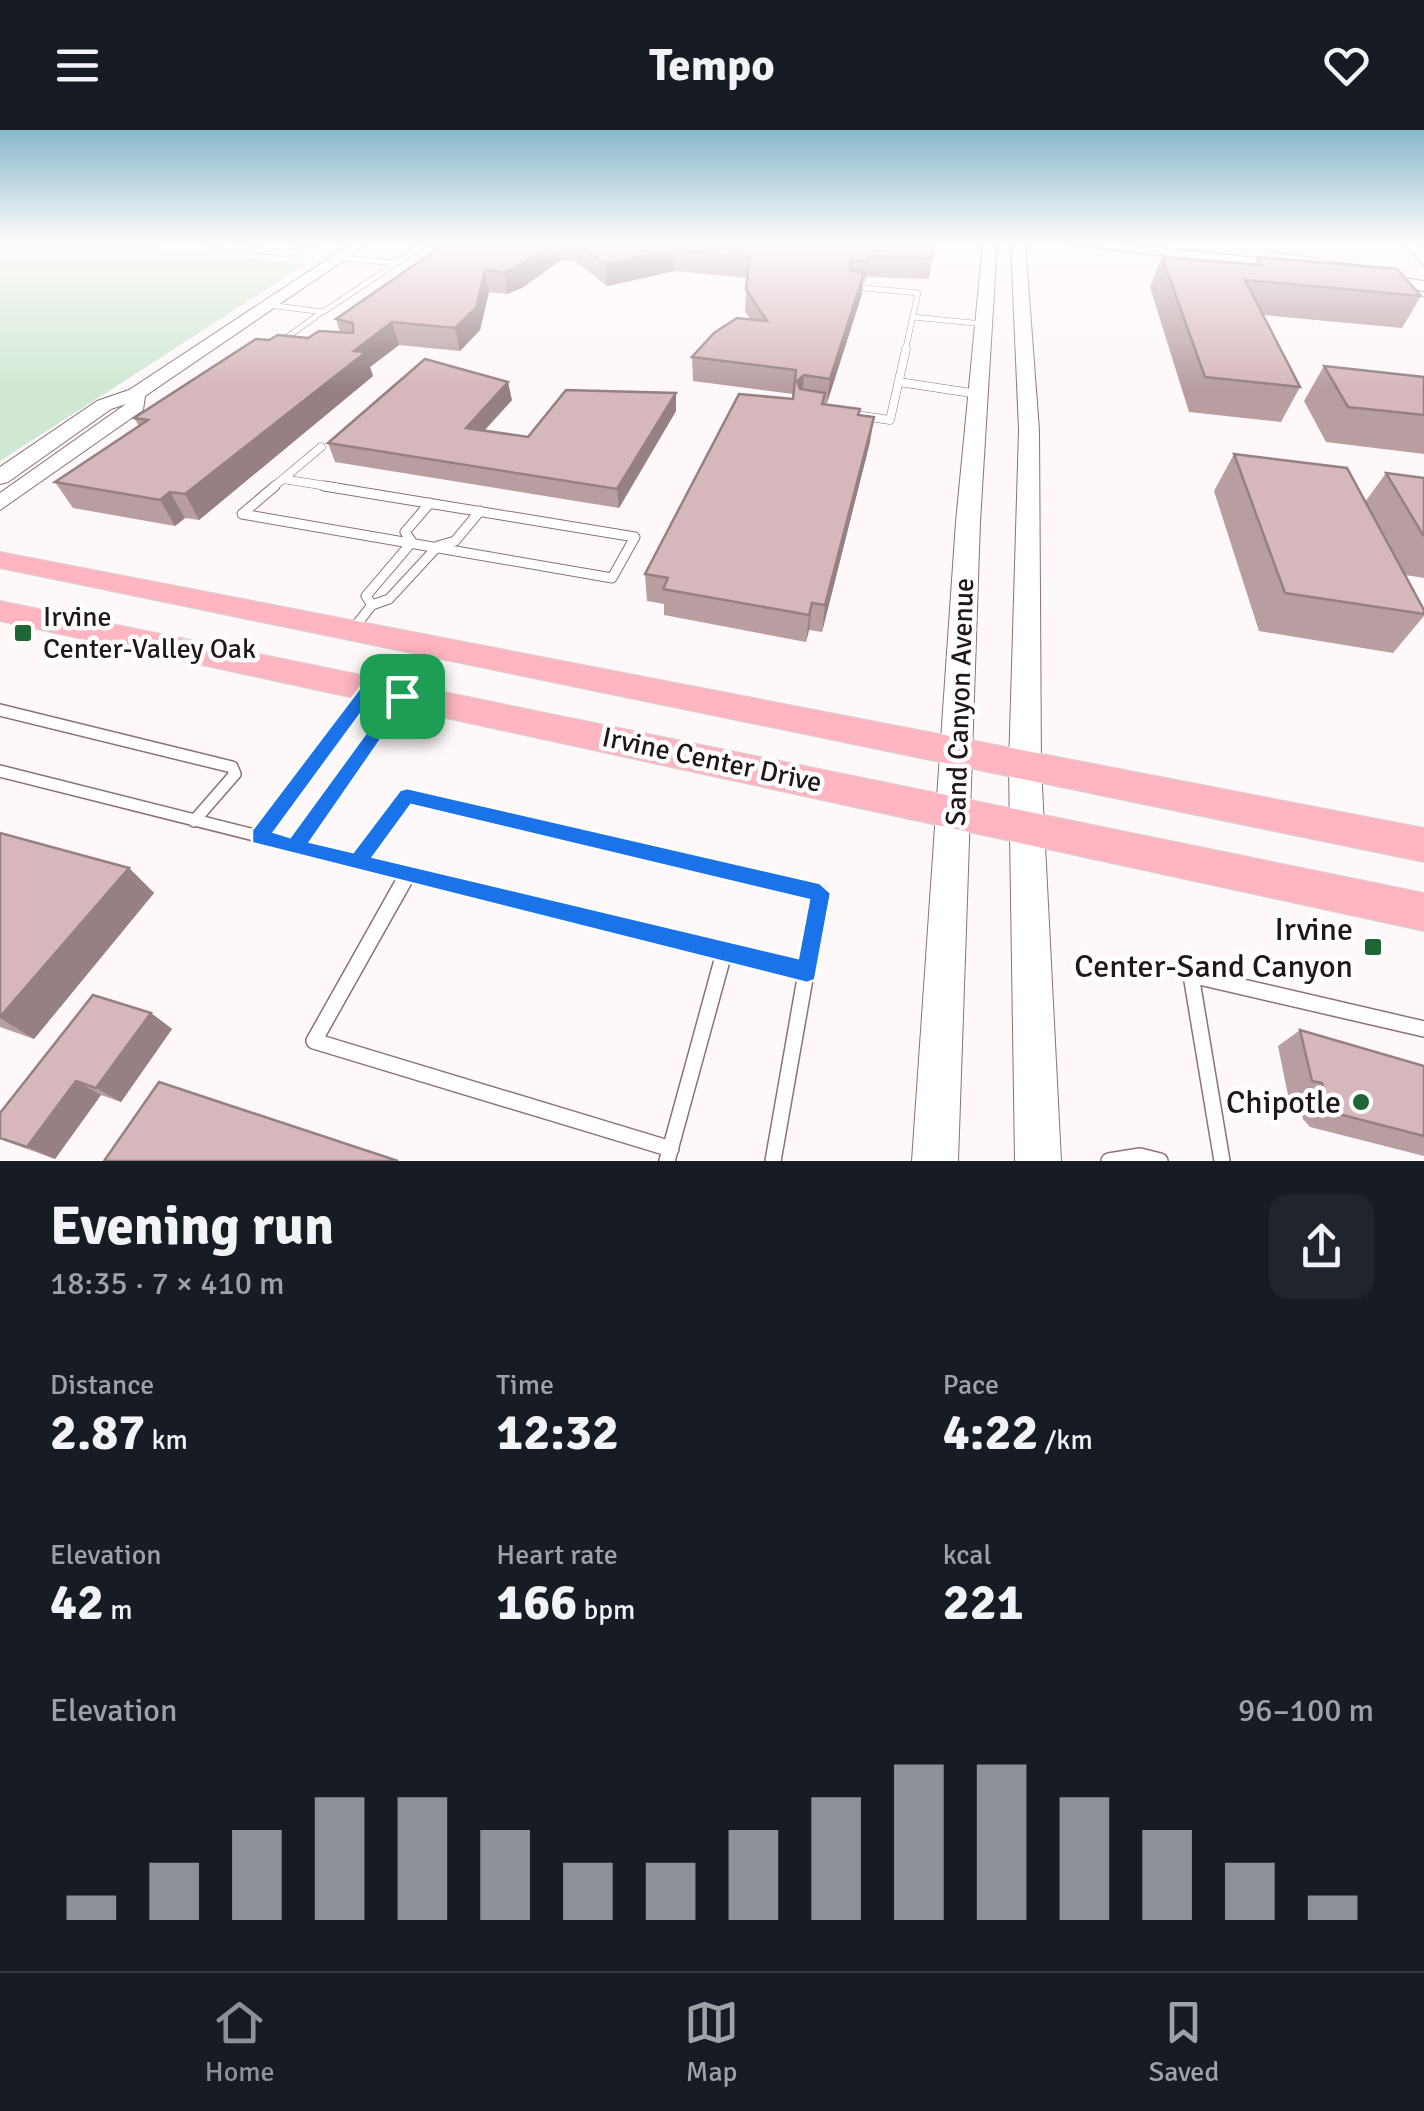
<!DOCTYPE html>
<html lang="en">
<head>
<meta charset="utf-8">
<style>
  body { margin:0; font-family:Signika,sans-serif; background:#20242c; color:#f1f3f6; height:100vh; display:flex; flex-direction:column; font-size:38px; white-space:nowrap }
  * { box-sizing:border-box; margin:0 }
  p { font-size:32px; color:#9ea1a6 }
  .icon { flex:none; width:55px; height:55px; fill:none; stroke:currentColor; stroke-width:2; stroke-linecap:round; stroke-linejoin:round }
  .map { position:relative; height:1031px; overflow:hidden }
  .side { display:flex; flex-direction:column; background:#171b24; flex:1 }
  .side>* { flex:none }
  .pin { position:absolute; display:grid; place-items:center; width:85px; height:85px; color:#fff; margin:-42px; border-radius:20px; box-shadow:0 5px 15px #0006 }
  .round { display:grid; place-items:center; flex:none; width:105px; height:105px; border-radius:20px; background:#20242c }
  .head { display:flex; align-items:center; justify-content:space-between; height:170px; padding:0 50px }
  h1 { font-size:55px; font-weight:700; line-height:75px }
  .stats { display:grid; grid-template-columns:repeat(3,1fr); gap:15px; height:170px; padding:10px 50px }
  .stats div { display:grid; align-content:center }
  .stats b { font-size:50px; font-weight:700 }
  .stats small { font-size:28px; font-weight:400 }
  .stats p { font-size:28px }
  .chart { height:280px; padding:20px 50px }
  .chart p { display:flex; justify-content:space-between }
  .chart svg { width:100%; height:180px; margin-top:10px; stroke:#8c9099; stroke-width:6 }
  header { display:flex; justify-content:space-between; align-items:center; height:130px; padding:0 50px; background:#171b24; font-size:45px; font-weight:700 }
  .menu { display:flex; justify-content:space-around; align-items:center; height:140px; border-top:2px solid #363941; background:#171b24; font-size:28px; color:#9ea1a6 }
  .menu a { display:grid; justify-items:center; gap:5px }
  .menu .selected { color:#8c9099 }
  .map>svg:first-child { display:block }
  .green { fill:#d0e8d3 }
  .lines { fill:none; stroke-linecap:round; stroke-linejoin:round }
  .lane-far4-casing { stroke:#8d7174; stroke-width:6 }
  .lane-far3-casing { stroke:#8d7174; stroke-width:9 }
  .lane-far2-casing { stroke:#8d7174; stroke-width:11 }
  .lane-far1-casing { stroke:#8d7174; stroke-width:14 }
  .lane-casing { stroke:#8d7174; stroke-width:18 }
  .secondary-casing { stroke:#8d7174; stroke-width:2 }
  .primary-casing { stroke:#d7d5d5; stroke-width:2 }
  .lane-far4 { stroke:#fff; stroke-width:5 }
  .lane-far3 { stroke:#fff; stroke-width:8 }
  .lane-far2 { stroke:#fff; stroke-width:9 }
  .lane-far1 { stroke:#fff; stroke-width:11 }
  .lane { stroke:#fff; stroke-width:15 }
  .secondary { fill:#fff; fill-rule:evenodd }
  .primary { fill:#fdb5c1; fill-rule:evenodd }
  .wall { fill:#b89da1 }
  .shaded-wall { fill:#968083 }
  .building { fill:#d6b7bb; stroke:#968083; stroke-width:2.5 }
  .route { fill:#1a73e8; stroke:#fff; stroke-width:2.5; fill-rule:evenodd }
  .poi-dot { fill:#1e6633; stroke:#fff; stroke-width:4 }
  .labels { text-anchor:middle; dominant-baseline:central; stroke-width:9; stroke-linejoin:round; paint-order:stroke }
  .poi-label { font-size:28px; fill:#221718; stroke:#fff; text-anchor:start }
  .street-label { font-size:28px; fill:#221718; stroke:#fff }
  .near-poi-label { font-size:32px; fill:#221718; stroke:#fff; text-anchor:end }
</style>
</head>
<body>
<header><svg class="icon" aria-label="menu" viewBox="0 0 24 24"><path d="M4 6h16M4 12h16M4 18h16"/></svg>Tempo<svg class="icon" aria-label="heart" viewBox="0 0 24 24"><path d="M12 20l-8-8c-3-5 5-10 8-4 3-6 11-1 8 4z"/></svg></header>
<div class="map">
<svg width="1424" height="1031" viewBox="0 0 1424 1031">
  <rect width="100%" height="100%" fill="#fef8f8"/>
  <path class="green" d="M0,113H118L306,134L0,331Z"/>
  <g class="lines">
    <g class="lane-far4-casing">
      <path id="lane-far4" d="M202,113L287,124L315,113
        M426,114L455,117
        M397,133L427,113
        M853,157L918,163L905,222
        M269,175L323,182L397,133L341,128
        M913,187L983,194
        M279,213L322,182"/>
    </g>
    <g class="lane-far3-casing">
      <path id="lane-far3" d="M899,252L978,264
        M849,284L890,290L906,219
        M283,349L339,358
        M283,349L321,317
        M272,358L283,349"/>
    </g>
    <g class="lane-far2-casing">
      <path id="lane-far2" d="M275,356L242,384L612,448L635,407L324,356
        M372,475L366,466L412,412L405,402L430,373
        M353,499L372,475L389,469L438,416L455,411L480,381"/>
    </g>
    <g class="lane-far1-casing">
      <path id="lane-far1" d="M0,580L232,637L235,644L194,691
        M0,641L441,752
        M259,707L368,560
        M294,717L401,567
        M357,732L407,666L773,752
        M404,752L408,745"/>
    </g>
    <g class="lane-casing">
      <path id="lane" d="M405,749L314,911L671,1019
        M432,749L724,823L667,1031
        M762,749L820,763L773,1031
        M724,823L807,841
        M1109,1031L1140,1026L1160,1031
        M1222,1031L1191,845L1424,899"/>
    </g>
    <g class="secondary-casing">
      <path id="secondary" d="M352,113H369L145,266L143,280L0,380V363L126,274L111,279L8,352L0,354V337L97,271L129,260Z
        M983,113H997L980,392L958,1031H912L956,392Z
        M1011,113H1025L1039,300L1041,636L1061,1031H1015L1009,636L1019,300Z
        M1057,113H1109L1269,129L1265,126L1272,122L1380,139L1373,143L1296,133L1291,140Z
        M1404,113H1418L1424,121V135Z
        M1374,144L1424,151V161L1369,151L1367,148Z"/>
    </g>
    <g class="primary-casing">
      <path id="primary" d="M0,422L1424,698V732L0,438Z
        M0,471L1424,763V801L0,491Z"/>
    </g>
    <use href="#lane-far4" class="lane-far4"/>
    <use href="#lane-far3" class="lane-far3"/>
    <use href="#lane-far2" class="lane-far2"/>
    <use href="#lane-far1" class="lane-far1"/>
    <use href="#lane" class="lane"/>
    <use href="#secondary" class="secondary"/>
    <use href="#primary" class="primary"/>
  </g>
  <path class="wall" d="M446,113H935L929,149L866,147L865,152H863L862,164L827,273H824V274L859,285L870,312L822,502L809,500L806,512L664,485V474L647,471L645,444L793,269V264L693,251L692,227L750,189L745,181L747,148L675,141L607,156L575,131L561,130L522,158L507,164L489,162L480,200L460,221L399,215L370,237L373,246L199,390L185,388L175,396L73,378L55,352L139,296L134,288L269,210L308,208L340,202L336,189Z
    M1162,127L1254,135L1257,127L1421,166L1402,198L1263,185L1300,257L1281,292L1189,282L1150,157Z
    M1324,236L1424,247V324L1326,312L1304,271Z
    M676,263V281L619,378L335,332L328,313L512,270L485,300L528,307Z
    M1234,324L1365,372L1386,343L1424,348V448L1405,445L1424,480V486L1393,523L1259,501L1214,361Z
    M0,703L129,738L154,763L34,909L0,897Z
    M151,883L172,899L121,972L101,965L55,1029L0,1009V983Z
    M1300,900L1424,936V1026L1310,997L1303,989L1298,967L1288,965L1278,916Z"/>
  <path class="shaded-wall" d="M553,113H559L561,130L522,158L507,164L504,142Z
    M674,120L675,141L607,156L605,134Z
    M485,140L489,162L480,200L460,221L455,198Z
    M864,143L862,164L827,273L830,249Z
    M392,192L399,215L370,237L373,246L199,390L185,364L354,221Z
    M804,245L802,270L797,251Z
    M508,252L512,270L470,316L466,298Z
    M676,263V281L619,378L617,359Z
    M874,287L870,312L822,502L825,475Z
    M170,362L185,388L175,396L160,370Z
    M812,473L809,500L806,512L809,485Z
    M129,738L154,763L34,909L0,888Z
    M151,883L172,899L121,972L96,958Z
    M76,951L101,965L55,1029L27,1017Z"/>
  <path class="building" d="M446,113H553L519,136L504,142L485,140L476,178L455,198L392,192L354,221L366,222L185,364L170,362L160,370L55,352L148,290L134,288L256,209L269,210L278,205L308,208L319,201L353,203V193L336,189Z
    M576,113H935L933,128L869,126L868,131L850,132V140L864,143L830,249L804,245L797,251L800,259L825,263L822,274L860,279L858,285L874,287L825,475L812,473L809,485L663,459L668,448L645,444L739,264L793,269L796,240L692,227L714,203L737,188L767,191L746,159L750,127L674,120L605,134Z
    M1162,127L1262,135L1257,127L1397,139L1421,166L1245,150L1300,257L1205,247Z
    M425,229L508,252L466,298L528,307L566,260L676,263L617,359L328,313Z
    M1324,236L1424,247V285L1348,277Z
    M1234,324L1347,338L1424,480V484L1285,463Z
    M1386,343L1424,348V405H1423Z
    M0,703L129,738L0,887Z
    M93,865L151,883L96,958L76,951L27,1017L0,1008V983Z
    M1300,900L1424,936V1006L1335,983L1327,976L1322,953L1312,951Z
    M159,952L398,1031H104Z"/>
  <linearGradient id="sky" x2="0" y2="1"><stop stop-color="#88b8cb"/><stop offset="0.44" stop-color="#fffcfc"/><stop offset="1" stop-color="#fffcfc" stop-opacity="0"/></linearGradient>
  <rect width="1424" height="258" fill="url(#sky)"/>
  <path class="route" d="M368,553L408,562L411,566L310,712L353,722L400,660L407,658L820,753L831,763L815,850L807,853L252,713V700L362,555ZM373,567L390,570L290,707L274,702ZM411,675L809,770L798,828L373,727Z"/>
  <g class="poi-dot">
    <rect x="13" y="493" width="20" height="20" rx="5"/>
    <rect x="1363" y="807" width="20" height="20" rx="5"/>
    <circle cx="1361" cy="972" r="10"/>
  </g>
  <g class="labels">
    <g class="poi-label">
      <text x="43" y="487">Irvine<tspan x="43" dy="32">Center-Valley Oak</tspan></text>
    </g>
    <g class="street-label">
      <text transform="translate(960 572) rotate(-88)">Sand Canyon Avenue</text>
      <text transform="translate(712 630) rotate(12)">Irvine Center Drive</text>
    </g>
    <g class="near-poi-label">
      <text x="1353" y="799">Irvine<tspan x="1353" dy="37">Center-Sand Canyon</tspan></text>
      <text x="1341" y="972">Chipotle</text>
    </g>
  </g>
</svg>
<div class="pin" style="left:402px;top:566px;background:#1e9e55"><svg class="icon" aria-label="arrive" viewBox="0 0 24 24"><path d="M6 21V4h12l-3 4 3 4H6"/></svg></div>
</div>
<section class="side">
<div class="head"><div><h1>Evening run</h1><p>18:35 · 7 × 410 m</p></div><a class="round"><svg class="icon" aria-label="share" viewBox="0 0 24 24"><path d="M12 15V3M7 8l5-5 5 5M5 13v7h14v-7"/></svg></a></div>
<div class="stats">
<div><p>Distance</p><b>2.87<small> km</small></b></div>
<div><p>Time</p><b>12:32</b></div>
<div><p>Pace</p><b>4:22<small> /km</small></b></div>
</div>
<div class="stats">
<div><p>Elevation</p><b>42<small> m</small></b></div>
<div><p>Heart rate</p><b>166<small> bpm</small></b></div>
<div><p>kcal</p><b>221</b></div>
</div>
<div class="chart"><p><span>Elevation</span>96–100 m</p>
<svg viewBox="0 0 160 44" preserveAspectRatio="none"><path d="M5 44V38M15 44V30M25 44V22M35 44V14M45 44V14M55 44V22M65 44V30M75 44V30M85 44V22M95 44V14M105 44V6M115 44V6M125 44V14M135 44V22M145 44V30M155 44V38"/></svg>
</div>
</section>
<nav class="menu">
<a class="selected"><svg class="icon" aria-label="home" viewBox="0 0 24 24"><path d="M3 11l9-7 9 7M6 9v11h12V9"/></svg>Home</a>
<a><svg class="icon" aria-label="map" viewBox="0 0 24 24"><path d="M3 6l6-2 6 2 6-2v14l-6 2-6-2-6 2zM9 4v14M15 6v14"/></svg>Map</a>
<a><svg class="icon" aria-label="saved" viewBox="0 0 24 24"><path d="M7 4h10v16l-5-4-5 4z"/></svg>Saved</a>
</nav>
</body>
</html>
